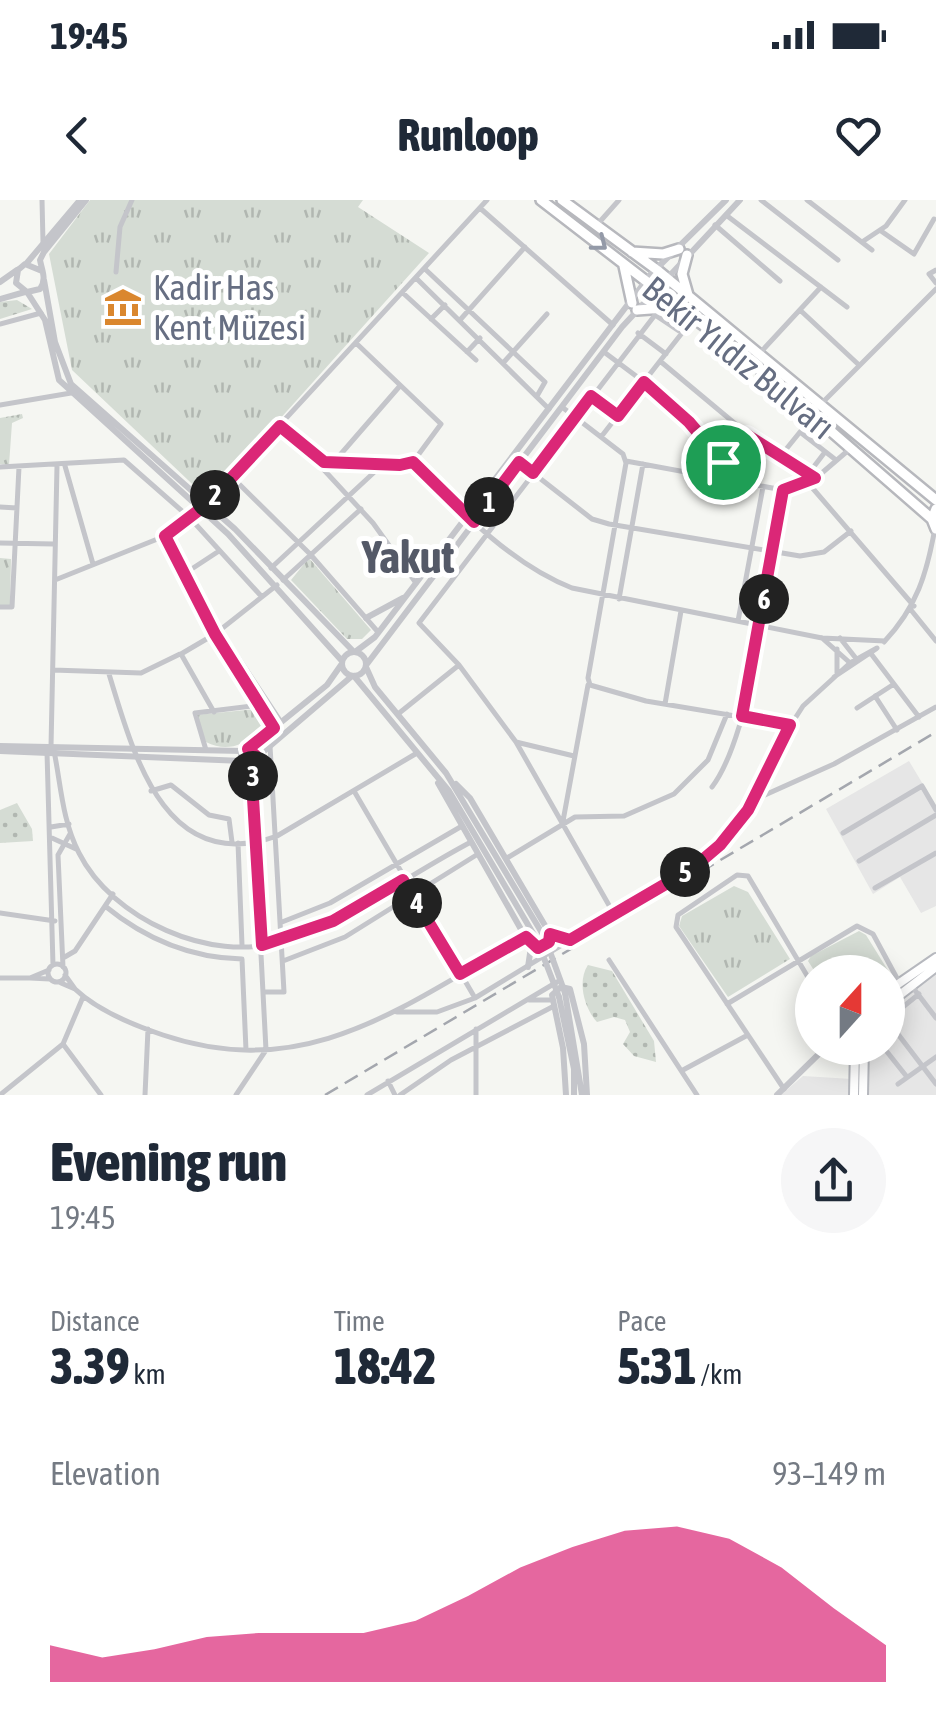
<!DOCTYPE html>
<html lang="en">
<head>
<meta charset="utf-8">
<style>
  body { margin:0; font-family:"Asap Condensed",sans-serif; background:#f6f6f7; color:#1f2937; height:100vh; display:flex; flex-direction:column; font-size:38px; white-space:nowrap }
  * { box-sizing:border-box; margin:0 }
  p { font-size:32px; color:#747a83 }
  .icon { flex:none; width:55px; height:55px; fill:none; stroke:currentColor; stroke-width:2; stroke-linecap:round; stroke-linejoin:round }
  .map { position:relative; height:895px; overflow:hidden }
  .panel { display:flex; flex-direction:column; background:#fff; flex:1 }
  .panel>* { flex:none }
  .needle { width:65px; rotate:21deg }
  .buttons { position:absolute; left:795px; top:755px; display:grid; gap:20px }
  .buttons a { display:grid; place-items:center; width:110px; height:110px; border-radius:50%; background:#fff; box-shadow:0 5px 25px #0003; font-size:50px }
  .pin { position:absolute; display:grid; place-items:center; width:85px; height:85px; color:#fff; margin:-42px; border:5px solid #fff; border-radius:50%; box-shadow:0 2px 10px #0007 }
  .km { position:absolute; width:50px; height:50px; margin:-25px; border-radius:50%; background:#222; color:#fff; font-size:28px; line-height:50px; text-align:center }
  .round { display:grid; place-items:center; flex:none; width:105px; height:105px; border-radius:52px; background:#f6f6f7 }
  .overview { display:flex; align-items:center; justify-content:space-between; height:170px; padding:0 50px }
  h1 { font-size:55px; font-weight:800; line-height:75px }
  .stats { display:grid; grid-template-columns:repeat(3,1fr); gap:15px; height:170px; padding:10px 50px }
  .stats div { display:grid; align-content:center }
  .stats b { font-size:50px; font-weight:800 }
  .stats small { font-size:28px; font-weight:400 }
  .stats p { font-size:28px }
  .chart { height:280px; padding:20px 50px }
  .chart p { display:flex; justify-content:space-between }
  .chart svg { width:100%; height:180px; margin-top:10px; fill:#db2777; opacity:.7 }
  .status { display:flex; justify-content:space-between; align-items:center; height:70px; padding:0 50px; background:#fff; direction:ltr }
  .status svg { height:28px; fill:currentColor }
  header { display:flex; justify-content:space-between; align-items:center; height:130px; padding:0 50px; background:#fff; font-size:45px; font-weight:800 }
  .map>svg:first-child { display:block }
  .built { fill:#e6e6e6 }
  .grass { fill:url(#grass-dots) }
  .park { fill:url(#park-tufts) }
  .lines { fill:none; stroke-linecap:round; stroke-linejoin:round }
  .secondary-casing { stroke:#b6b8be; stroke-width:12 }
  .primary-casing { stroke:#b7b8bd; stroke-width:14 }
  .minor { stroke:#c4c5ca; stroke-width:5 }
  .tertiary { stroke:#c4c5ca; stroke-width:6 }
  .secondary { stroke:#fff; stroke-width:8 }
  .primary { stroke:#fff; stroke-width:9 }
  .rail { stroke:#a4a7ae; stroke-width:2.5; stroke-dasharray:15 8; stroke-linecap:butt }
  .tertiary-bridge { stroke:#c4c5ca; stroke-width:6 }
  .oneway { stroke:#949aa8 }
  .route-casing { stroke:#fff; stroke-width:20 }
  .route { stroke:#db2777; stroke-width:12 }
  .labels { text-anchor:middle; dominant-baseline:central; stroke-width:10; stroke-linejoin:round; paint-order:stroke }
  .poi-label { font-size:35px; fill:#666e82; stroke:#fff; text-anchor:start }
  .street-label { font-size:35px; fill:#666e82; stroke:#fff }
  .district-label { font-size:45px; font-weight:bold; fill:#545967; stroke:#fff }
</style>
</head>
<body>
<div class="status"><b>19:45</b><svg viewBox="0 0 49 12"><path d="M0 12V9h3v3zM5 12V6h3v6zM10 12V3h3v9zM15 12V0h3v12zM26 1h20v11H26zM47 4h2v5h-2z"/></svg></div>
<header><svg class="icon" aria-label="back" viewBox="0 0 24 24"><path d="M15 5l-7 7 7 7"/></svg>Runloop<svg class="icon" aria-label="heart" viewBox="0 0 24 24"><path d="M12 20l-8-8c-3-5 5-10 8-4 3-6 11-1 8 4z"/></svg></header>
<div class="map">
<svg width="936" height="895" viewBox="0 0 936 895">
  <defs>
    <pattern id="grass-dots" width="8" height="8" patternUnits="userSpaceOnUse" patternTransform="scale(2.5)"><rect width="8" height="8" fill="#d5dcd4"/><path d="M2 2h.1M6 6h.1" fill="none" stroke="#b1b7b1" stroke-width="1.8" stroke-linecap="round"/></pattern>
    <pattern id="park-tufts" width="24" height="20" patternUnits="userSpaceOnUse" patternTransform="scale(2.5)"><rect width="24" height="20" fill="#d5dcd4"/><path d="M3 7l-1-3M5 7V3M7 7l1-3M15 17l-1-3M17 17v-4M19 17l1-3" fill="none" stroke="#b1b7b1"/></pattern>
  </defs>
  <rect width="100%" height="100%" fill="#f5f6f2"/>
  <path class="built" d="M909,561L936,606V706L921,713L900,677L873,694L826,609Z
    M936,763V895H865L868,848H888V803Z
    M803,876L852,879V895H781Z"/>
  <path class="grass" d="M17,100L32,109L0,119V102Z
    M17,603L32,629L33,641L0,643V610Z
    M588,765L612,771L654,841L656,862L634,856L623,844L630,832L625,820L614,817L597,822C584,808 577,781 588,765Z"/>
  <path class="park" d="M90,0H363L358,7L429,53L208,299L72,170L49,54Z
    M22,214L23,218L12,223L9,265L0,264V218Z
    M0,358L11,359L10,405H0Z
    M309,358L371,430L362,439H347L291,380Z
    M257,509L264,526C248,543 229,554 206,542L196,515Z
    M734,686L748,692L790,759L728,797L679,726L682,716Z
    M859,731L866,735L889,772L888,776V772H815L808,761L811,756Z"/>
  <g class="lines">
    <g class="secondary-casing">
      <path id="secondary" d="M888,791L936,758
        M888,804L936,767
        M854,895L855,848
        M863,895L864,848"/>
    </g>
    <g class="primary-casing">
      <path id="primary" d="M541,0L755,165L932,319
        M562,0L657,70L936,300
        M632,52L663,54L679,49
        M687,55L682,74L688,95
        M624,66L632,103
        M637,110L678,107
        M936,309L932,319L936,329"/>
    </g>
    <path class="minor" d="M42,0L43,42
      M761,0L838,60
      M807,0L872,50
      M480,8L613,125
      M726,15L847,107
      M715,25L780,81
      M596,26L619,0
      M881,31L914,54L934,19
      M862,42L886,26L905,0
      M425,69L545,182L537,196
      M936,70L929,74L936,83
      M116,72L120,27L132,0
      M416,78L549,209
      M403,93L476,160
      M800,110L859,165
      M431,119L445,105
      M460,120L525,47
      M0,124L41,113
      M638,133L666,154
      M356,143L441,224L413,262
      M467,152L480,138
      M604,152L664,197L723,262L734,263L744,253L747,235
      M759,154L821,87
      M504,162L547,114
      M591,197L617,215
      M821,204L936,89
      M0,205L71,193
      M562,207L623,254L626,263L588,478L590,485L646,501L790,525
      M280,226L323,262L392,265L413,262C458,308 510,364 572,388L822,438L885,441
      M601,237L660,161L769,252L783,253L815,278
      M783,253L800,232L836,260
      M626,261L783,290L809,284L851,248
      M323,262L324,270L373,323L416,383
      M519,262L592,319L609,324L800,356L824,352L851,331
      M333,263L399,187
      M65,266L93,364
      M0,267L124,260L190,318L262,397
      M809,273L825,252
      M232,277L310,354L378,432
      M809,284L914,406
      M0,307L17,308
      M0,343L54,344
      M271,368L382,265
      M184,374L219,351
      M55,380L165,336
      M283,380L361,309
      M619,399L643,264
      M0,407H12L19,267
      M911,410L936,441
      M738,421L763,287
      M220,430L281,522
      M822,438L849,462
      M840,438L858,461
      M884,442C917,407 927,373 935,328
      M837,449V473
      M872,455L919,517
      M53,470L141,473L180,454
      M109,474C133,552 164,677 277,636L417,553
      M834,477L876,449
      M875,496L897,530
      M665,504L681,411
      M857,508L894,484
      M214,512L181,454L215,434L277,385
      M398,514L459,465
      M274,528L207,419L165,336L207,304L487,0
      M516,542L614,714
      M206,550L195,513L261,505
      M54,551C61,585 62,620 79,653C112,719 211,764 282,741C350,720 408,675 471,642
      M574,556L516,542L459,465L419,423L655,115L682,133L660,161
      M712,587C753,533 771,363 783,290
      M151,591L171,585L209,615L229,619L232,642
      M354,591L475,798
      M756,599L834,564L936,507
      M563,621L588,485
      M51,627L69,624
      M843,633L922,586L936,610
      M52,638L76,649
      M238,643L242,745
      M507,658L575,617L624,616L674,594L708,560L727,514
      M859,661L936,615
      M875,688L936,653
      M105,706C144,738 191,758 242,759L246,850
      M0,713L55,721
      M282,722L330,703L462,626
      M63,758L75,751L113,694
      M609,760L697,895
      M283,761L345,737L478,654
      M48 773a9 9 0 1 1 18 0a9 9 0 1 1-18 0Z
      M53,765L47,552L51,547L57,266
      M63,767L58,655L70,634
      M49,770L30,778L50,779
      M0,778H30
      M61,783L75,789L65,775
      M911,785L936,818
      M75,789C98,811 133,825 163,835C309,884 405,804 525,737
      M263,792H284L270,546
      M529,800H552
      M727,804L857,726L873,734L899,782
      M397,812H437L475,798L708,656L748,610L778,545L803,506L850,463L877,448
      M888,819L919,794
      M888,821L936,884
      M476,829V895
      M63,844L101,895
      M884,848L907,877
      M683,870L746,836
      M388,881L395,895
      M898,884L936,857
      M784,889L676,727L678,715L737,675L748,676L812,784
      M0,895L63,844L83,797
      M145,895L148,829
      M236,895L266,850L252,582L255,560
      M367,895L557,782
      M400,895L451,860L554,806"/>
    <path class="tertiary" d="M26,64L80,0
      M42,71L25,64L18,70L16,83L27,92L40,89C47,79 42,71 40,60L44,52L86,0
      M44,80L55,142L71,184L235,329L353,451
      M0,82L17,70
      M27,92L45,120L59,180L228,334L342,461
      M0,99L25,92
      M366,418L403,398
      M342 464a12 12 0 1 1 24 0a12 12 0 1 1-24 0Z
      M355,452L375,437L651,74L726,0
      M367,464L622,127L740,0
      M366,467L375,487L446,573L545,738
      M354,476L449,591L537,740
      M0,546L243,551
      M241 556a8 8 0 1 1 16 0a8 8 0 1 1-16 0Z
      M248,549L327,485L341,465
      M0,551L243,561
      M256,558L352,476
      M438,583L531,747L528,767
      M456,584L470,598L550,734L570,740
      M565,793L582,895
      M559,797L574,869V895
      M566,895L563,848L552,795L561,787L570,789L584,844L587,895
      M777,895L825,848"/>
    <use href="#secondary" class="secondary"/>
    <use href="#primary" class="primary"/>
    <path class="rail" d="M325,895L936,532"/>
    <path class="tertiary-bridge" d="M545,738L565,793
      M537,740L559,797"/>
  </g>
  <defs><path id="oneway-chevron" d="M-2-3.5L2.5 0L-2 3.5" fill="none" stroke-width="1.6" stroke-linecap="round" stroke-linejoin="round" transform="scale(2.5)"/></defs>
  <use class="oneway" href="#oneway-chevron" transform="translate(600 44) rotate(38)"/>
  <g class="lines">
    <g class="route-casing">
      <path id="route" d="M644,182L689,222L723,262L734,263L743,254L747,235L815,278L783,290L742,516L790,525L748,610L720,645L693,668L570,740L550,734L549,742L538,748L526,737L460,774L403,680L333,721L262,745L252,582L256,556L248,549L274,528L215,434L165,336L207,304L280,226L324,262L400,265L413,262L474,322L519,262L533,273L591,196L618,216Z"/>
    </g>
    <use href="#route" class="route"/>
  </g>
  <defs>
    <g id="museum-bare" transform="scale(3)"><path d="M0-6L6-3V-2H-6V-3ZM-5-1h2V3h-2ZM-1-1h2V3h-2ZM3-1h2V3H3ZM-6 4H6V6H-6Z" fill="#da872e" stroke="#fff" stroke-width="2.5" paint-order="stroke"/></g>
  </defs>
  <g fill-rule="evenodd">
    <use href="#museum-bare" x="123" y="107"/>
  </g>
  <g class="labels">
    <g class="poi-label">
      <text x="153" y="87">Kadir Has<tspan x="153" dy="40">Kent Müzesi</tspan></text>
    </g>
    <g class="street-label">
      <text transform="translate(739 157) rotate(39)">Bekir Yıldız Bulvarı</text>
    </g>
    <g class="district-label">
      <text x="408" y="357">Yakut</text>
    </g>
  </g>
</svg>
<div class="buttons">
<a><svg class="needle" viewBox="-14 -14 28 28"><path d="M0-13l5 13h-10z" fill="#e53935"/><path d="M0 13l5-13h-10z" fill="#747a83"/></svg></a>
</div>
<div class="pin" style="left:723px;top:262px;background:#1e9e55"><svg class="icon" aria-label="arrive" viewBox="0 0 24 24"><path d="M6 21V4h12l-3 4 3 4H6"/></svg></div>
<b class="km" style="left:489px;top:302px">1</b>
<b class="km" style="left:215px;top:295px">2</b>
<b class="km" style="left:253px;top:576px">3</b>
<b class="km" style="left:417px;top:703px">4</b>
<b class="km" style="left:685px;top:672px">5</b>
<b class="km" style="left:764px;top:399px">6</b>
</div>
<section class="panel">
<div class="overview"><div><h1>Evening run</h1><p>19:45</p></div><a class="round"><svg class="icon" aria-label="share" viewBox="0 0 24 24"><path d="M12 15V3M7 8l5-5 5 5M5 13v7h14v-7"/></svg></a></div>
<div class="stats">
<div><p>Distance</p><b>3.39<small> km</small></b></div>
<div><p>Time</p><b>18:42</b></div>
<div><p>Pace</p><b>5:31<small> /km</small></b></div>
</div>
<div class="chart"><p><span>Elevation</span>93–149 m</p>
<svg viewBox="0 0 160 44" preserveAspectRatio="none"><path d="M0 44V35L10 38L20 36L30 33L40 32L50 32L60 32L70 29L80 23L90 16L100 11L110 7L120 6L130 9L140 16L150 26L160 35V44z"/></svg>
</div>
</section>
</body>
</html>
